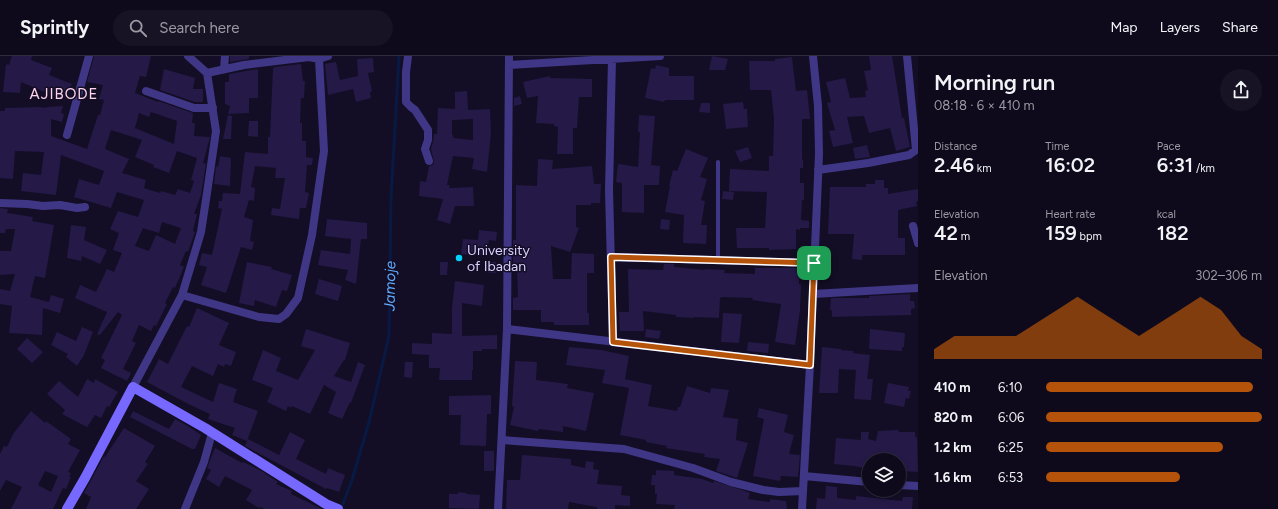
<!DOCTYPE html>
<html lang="en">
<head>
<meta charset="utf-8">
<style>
  body { margin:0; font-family:Figtree,sans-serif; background:#171325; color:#f1f3f6; height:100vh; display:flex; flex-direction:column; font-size:15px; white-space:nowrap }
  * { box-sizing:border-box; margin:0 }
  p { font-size:13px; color:#9b9aa3 }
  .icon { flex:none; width:22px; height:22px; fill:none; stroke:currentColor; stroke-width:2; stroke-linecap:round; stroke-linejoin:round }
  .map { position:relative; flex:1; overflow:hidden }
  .sheet { display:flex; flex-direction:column; background:#0e0a1c; width:360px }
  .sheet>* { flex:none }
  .fabs { position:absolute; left:862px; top:397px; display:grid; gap:8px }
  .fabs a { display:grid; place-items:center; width:44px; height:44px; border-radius:50%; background:#0e0a1c; box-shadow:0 2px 6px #0003,0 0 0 1px #2e2b3b; font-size:20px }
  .pin { position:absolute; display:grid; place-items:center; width:34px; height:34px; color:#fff; margin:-17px; border-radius:8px; box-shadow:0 2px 6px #0006 }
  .round { display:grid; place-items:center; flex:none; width:42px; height:42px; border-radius:21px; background:#171325 }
  .headline { display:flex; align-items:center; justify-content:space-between; height:68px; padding:0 16px }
  h1 { font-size:22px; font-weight:600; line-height:30px }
  .stats { display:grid; grid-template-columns:repeat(3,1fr); gap:6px; height:68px; padding:4px 16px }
  .stats div { display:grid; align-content:center }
  .stats b { font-size:20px; font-weight:600 }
  .stats small { font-size:11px; font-weight:400 }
  .stats p { font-size:11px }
  .chart { height:112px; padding:8px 16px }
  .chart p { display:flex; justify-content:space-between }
  .chart svg { width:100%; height:72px; margin-top:4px; fill:#b45309; opacity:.7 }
  ul { padding:0 16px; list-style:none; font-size:13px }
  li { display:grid; grid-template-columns:64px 48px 1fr; align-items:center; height:30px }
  li i { height:10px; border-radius:5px; background:#b45309 }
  header { display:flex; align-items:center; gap:24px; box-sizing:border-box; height:56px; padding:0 20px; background:#0e0a1c; border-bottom:1px solid #2e2b3b }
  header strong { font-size:19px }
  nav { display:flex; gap:22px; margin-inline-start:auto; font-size:14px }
  .search { width:280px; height:36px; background:#171325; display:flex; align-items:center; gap:10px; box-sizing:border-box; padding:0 14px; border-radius:22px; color:#9b9aa3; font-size:15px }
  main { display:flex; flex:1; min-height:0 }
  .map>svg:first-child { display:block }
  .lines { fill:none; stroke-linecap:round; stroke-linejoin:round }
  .stream { stroke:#081a44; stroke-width:3 }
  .building { fill:#251947; fill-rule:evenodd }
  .lane { stroke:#3f3786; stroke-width:4 }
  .street { stroke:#3f3786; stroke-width:8 }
  .secondary { stroke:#7769ff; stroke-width:10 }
  .route-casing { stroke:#fff; stroke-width:8 }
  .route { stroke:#b45309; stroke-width:5 }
  .poi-dot { fill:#00d4fd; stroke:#130e25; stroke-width:1.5 }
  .labels { text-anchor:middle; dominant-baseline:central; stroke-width:3; stroke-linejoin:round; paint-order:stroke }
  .poi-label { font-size:14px; fill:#dad2ff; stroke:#130e25; text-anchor:start }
  .neighbourhood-label { font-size:15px; letter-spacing:1px; fill:#ffd4ed; stroke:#130e25 }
  .water-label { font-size:15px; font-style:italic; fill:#60acff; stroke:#130e25 }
</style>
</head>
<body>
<header>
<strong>Sprintly</strong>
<div class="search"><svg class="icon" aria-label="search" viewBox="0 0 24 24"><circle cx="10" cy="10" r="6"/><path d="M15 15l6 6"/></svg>Search here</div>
<nav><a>Map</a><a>Layers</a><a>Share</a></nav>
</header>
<main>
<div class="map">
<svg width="918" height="453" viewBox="0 0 918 453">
  <rect width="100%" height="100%" fill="#130e25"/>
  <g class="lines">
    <path class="stream" d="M341,453L352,424L369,366L389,280L391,142L399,0"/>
  </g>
  <path class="building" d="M12,0H32L31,4L52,12L49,19L72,28L67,41L54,40L21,26L20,37L3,36L6,8L9,9Z
    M94,0H151L146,21L140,20L135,37L158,46V45L193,57L192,67H195L194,80L210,81L203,107L206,108L201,139L194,158H197L193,175L195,176L188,196L186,195L180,209L184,211L175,232L173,231L165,247L167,248L156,270L154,269L151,275L139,269L132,285L136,287L123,313L131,317L127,325L101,312L105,304L101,302L122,259L118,256L100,279L97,278L107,256L75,242L80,229L96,236L107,213L114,216L122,197L113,194L119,177L110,173L118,155L138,161L144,144L117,136L111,152L74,141L79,123L99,129L104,115L61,99L56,139L21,135L23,117L41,119L44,96L15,95L13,123L0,122V55H5V52L40,51L46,52L47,51L63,50L61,57L64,58L62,66L51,63V80L87,93L98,59H100L104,44L99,43L103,29L87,26ZM151,56L177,65L174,88L135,72L139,57L149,61ZM111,74L142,84L135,101L154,109L153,111L169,117L177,95L197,102L191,124L194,125L190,137L178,133L175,139L161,135L160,137L144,132L146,124L122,117L129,103L105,93ZM162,166L181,172L175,188L156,179L149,195L135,190L143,172L159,177Z
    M230,0H249V3L230,6Z
    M712,0L728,3L725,14H709Z
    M869,0H892L902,62H904L910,91L896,95L890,72L869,77L864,60L847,61L853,87L833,91L829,75L835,74L827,47L831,46L826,26L845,22L850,42L866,41L865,35L868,34L864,15L871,14Z
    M792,1L796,35L807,34L810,63H802V104L803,103V112H800V127H804V144H802L801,164L809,165V172H800V174L796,173V193L769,194V192H737L736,172H765L767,136L729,135L730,113L769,115V100H773L774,63L771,34H750L749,5H775V3Z
    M373,2L374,16L368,17L372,35L370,36L371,42L356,46L353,33L328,39L325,8L336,6L340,24L358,20L357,3Z
    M301,8L303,25H305L304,42H301L300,67H302V85H306V101L313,102L312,109H307L305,136L309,137L306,152H300L299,163L271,159L272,152L280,153L285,122H275L276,112L255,110L251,131L255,132L254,145L249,144L244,161L253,164L250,185L254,186L252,194L241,191L226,237L201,229L207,211L199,209L202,197L212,199L222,153L218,152L219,145H222L223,137L240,138L245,96L268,98V81H270L273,12H275L274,11Z
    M656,9L669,12V20H694V44H665L664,46L645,42L651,12L655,13Z
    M164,13L195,22L193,33H203V46H195L160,34Z
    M258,13V42H249V57L228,58L230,50L225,48V26H229V18Z
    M550,20V22L592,23V41H579L577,72H573V98H557L558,71L554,70V68L536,67L538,40L527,42L523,26Z
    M467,35L468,54L490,53L491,77L487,116L472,113L474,102L453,100L447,129H450L449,132L473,131L474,150H455L450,168L437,164L443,143L419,140L420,125L426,126L429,110L433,109L434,106L431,93L433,86L434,78H437L438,52L455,53V36ZM473,63V84L453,82L454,80L452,79V64Z
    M520,40L522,48L514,50V42Z
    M743,46L744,53H747L748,71L726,73L723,48Z
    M701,47H710V57L699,56Z
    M228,59L232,60L231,83H223Z
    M639,59L655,60L651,109L660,110L659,129H644V157L622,156V127L616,126L618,108L638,111L640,76H638Z
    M249,65H258V81L248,80Z
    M867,89L870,101L855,103L853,92Z
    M748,91L752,102L740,106L735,95Z
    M686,93L708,102L700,121L707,123L701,144L705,145L701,169H707L706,188L683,187L684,159L665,156L670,130H669L673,114L677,115Z
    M220,100L231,102L230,130L214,128L216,110L218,111Z
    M538,103L553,104L552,113L592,110L594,128H601L600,147H591V149H576V171L579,172L570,196L551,190L553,223H571L572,197L594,198V217H587V257H589V269H554V266H541V254H513V242L518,241L517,213H513V184H516V129L537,130Z
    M875,124H884V132H888V138L918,133V145L916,146L917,150L898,154V182H905V199H862V204L852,203L854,178H828L830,131H866V128H875Z
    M723,135L734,136L733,144L722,143Z
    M0,152L8,153L7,157L33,161L32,165L54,169L45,222L35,220L30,241L49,246L51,239L64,243L60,257L43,252L42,279L9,277L12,250L0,248V233L10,235L15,218L0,219V195H11L15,173H6L5,177H0Z
    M327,163L367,167V183H361L356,228L345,224L348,214L318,209L321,194L350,198L351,183L325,180Z
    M661,163L670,164L669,174L660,173Z
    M71,169L86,171L84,184L107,194L100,208L82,200L81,205L67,202Z
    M479,174L497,176L496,185L489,184L487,200L461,198L463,183L478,184Z
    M247,206L272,211L271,213L292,219L287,235L282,234L276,251L255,244L254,250L239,247Z
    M440,206H448L447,219H440Z
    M488,206H496V217H488Z
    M664,208H674V211L705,214V213L725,214L724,217L755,218V212H800L799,228L801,229L800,254L795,289L775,286L781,248L752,244L753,242L722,241L720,242L719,262L694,261V262L676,261V259L643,255L644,275H620L619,256H629L628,213L663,214Z
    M319,223L342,230L338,245L315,238Z
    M455,225L484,229L482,250L462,247V280L497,279V293H482V295H473V314H472V324H439L440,312H429V299L412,298V287L432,288V277L452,278V252Z
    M910,238V245H914L915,252L911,253V259L832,261V254H830L831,242H869V240Z
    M197,252L229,267L219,289L236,296L231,310L225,308L224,311L218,308L213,320L192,310L181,331L213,346L219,327L237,333L233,346L258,355L247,385L232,379L235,372L208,363L210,358L190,349L147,326L159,303L168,308L187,270L189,271Z
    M723,257L742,258L739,287L721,286Z
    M82,271L93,276L84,299L77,310L66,301L68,298L51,289L57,276L76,285Z
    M306,273L350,287L345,304H344L334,320L351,326L358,306L365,309L351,347L350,346L342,363L328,357L336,336L324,329L310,358L292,350L291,352L288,350L286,355L267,346L273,332L252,324L263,294L281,302L276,315L298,324L315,294L301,290Z
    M646,273L661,275L659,283L645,281Z
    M870,273L905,277L904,291H902V295L869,293Z
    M27,282L43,296L32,307L17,293Z
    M748,286L769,288L768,297L747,295Z
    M569,291L601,294L629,300L625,323L652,329L648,350L677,355L678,351H680L687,330L710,337L711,332L729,334L723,361L738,363L736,384L748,387L737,422L716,415L720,403L704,401L705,398L666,392L667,390L646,386V384L620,379L629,332L602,327L605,314L566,309Z
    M822,291L841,293V294L853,295V297L870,299L867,323H873L871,344L854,343L856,314L839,313L838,337H819Z
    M515,305L537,306L536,324L568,328L567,332L594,337L586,375L563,370V376L539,373L538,375L510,369L514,351L512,350Z
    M405,306H413L412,322L404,321Z
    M87,323L94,327L95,323L118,336L109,351L107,350L101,362L95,359L87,371L62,358L65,354L47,338L59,325L78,341Z
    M888,327L909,331L908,335H911L909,343L906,342L904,351L884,347Z
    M491,339V358H487L486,390L460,389L461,359H449V340Z
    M759,352L788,359L784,376L794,379L789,398L800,399L798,421L781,420L780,425L753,420L764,363L757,361Z
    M31,355L45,367L46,365L71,383L68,388L80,394L68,416L71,417L69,421H71L66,433L63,432L53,453H11L22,431L6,424L0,435V398L4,390L7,391L13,378ZM45,415L58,420L51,436L38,429Z
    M133,355L169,373L175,363L188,370L201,379L195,393H192L130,361Z
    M124,372L155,390L145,406L148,408L136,425L149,433L136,453H86L91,441L84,437L104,400L105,401Z
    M898,374L899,376H915V381H917L918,416L901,415V404H869V413L854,410L834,408L836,382L861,384V376H869L868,383L876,385L878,375Z
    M290,376L305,384L296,403L326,418L328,412L345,419L339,436L327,432L326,433L245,390L248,383L279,399Z
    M215,392L242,407L243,406L260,414L278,426L276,428L292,435L291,438L322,453H265L260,451L259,452L246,444L252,434L225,420L219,431L206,423L211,414L207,412Z
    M484,395H494V415H484Z
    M522,399L571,403V409L585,412L586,405L594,406L593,413L599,414L597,428L622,430L621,439L630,440V450L615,449V453H597V451L569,446L568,453H506L507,424H520Z
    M656,414L674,415V419L702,423L713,427L714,425L742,434L750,437L748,443L770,446V443L786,445L787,453H674L675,449L656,448L657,438H655V429H651L652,419H656Z
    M826,430L837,431V442L856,444V440L902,445L903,441H913L912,453H816L817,442L825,443Z
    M458,436L466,437V438L480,439L479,453L449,452V438H458Z"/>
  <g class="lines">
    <path class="lane" d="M718,204V106"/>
    <path class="street" d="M408,0L406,16V46L411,51L415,54L428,74V84L425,93L429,105
      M509,0L507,273L810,309
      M907,0L916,94
      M612,3L609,134L613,286
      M509,9L660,0
      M224,13L225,0
      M207,17L244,9L309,1L319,3L328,0
      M146,35L194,52H213
      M67,79L89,0
      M818,114L868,107L909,99L916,94L918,91
      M0,147L27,148L43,150L60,149L77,152L85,151
      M913,170L918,187
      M611,201L814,207
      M813,238L918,232
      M182,239L259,261L279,263L286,258L298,242L312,179L324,95L319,3
      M133,331L182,239L201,176L207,137L216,75L207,17L188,0
      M502,384L624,393L693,412L731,426L763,434L779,436L803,435
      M804,420L869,426
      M899,429L918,430
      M185,453L204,406L212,377
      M498,453L507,273
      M802,453L810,309L819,98L818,50L813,0"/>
    <path class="secondary" d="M67,453L85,422L133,331L205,372L326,448L338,453"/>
  </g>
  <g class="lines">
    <g class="route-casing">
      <path id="route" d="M611,201L814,207L810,309L613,286Z"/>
    </g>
    <use href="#route" class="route"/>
  </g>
  <circle class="poi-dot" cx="459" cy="202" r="4"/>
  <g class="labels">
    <g class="poi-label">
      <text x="467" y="194">University<tspan x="467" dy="16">of Ibadan</tspan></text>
    </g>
    <g class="neighbourhood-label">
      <text x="64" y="38">AJIBODE</text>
    </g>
    <g class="water-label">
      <text transform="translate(390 230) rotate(-89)">Jamoje</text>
    </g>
  </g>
</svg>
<div class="fabs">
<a><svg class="icon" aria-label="layers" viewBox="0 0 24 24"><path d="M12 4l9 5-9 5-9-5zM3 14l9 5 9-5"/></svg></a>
</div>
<div class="pin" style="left:814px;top:207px;background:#1e9e55"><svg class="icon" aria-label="arrive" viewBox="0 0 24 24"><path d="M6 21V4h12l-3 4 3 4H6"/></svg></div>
</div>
<section class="sheet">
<div class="headline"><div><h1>Morning run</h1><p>08:18 · 6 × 410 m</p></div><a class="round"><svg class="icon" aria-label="share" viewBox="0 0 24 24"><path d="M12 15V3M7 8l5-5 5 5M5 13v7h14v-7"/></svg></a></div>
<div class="stats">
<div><p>Distance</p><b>2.46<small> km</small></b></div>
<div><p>Time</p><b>16:02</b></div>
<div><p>Pace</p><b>6:31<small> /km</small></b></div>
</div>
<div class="stats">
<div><p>Elevation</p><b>42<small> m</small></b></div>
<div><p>Heart rate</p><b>159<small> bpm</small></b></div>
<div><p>kcal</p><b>182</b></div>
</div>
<div class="chart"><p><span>Elevation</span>302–306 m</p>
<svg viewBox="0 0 160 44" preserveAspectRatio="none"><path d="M0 44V38L10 30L20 30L30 30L40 30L50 22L60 14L70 6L80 14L90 22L100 30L110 22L120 14L130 6L140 14L150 30L160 38V44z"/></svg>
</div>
<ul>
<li><b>410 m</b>6:10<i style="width:96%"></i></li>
<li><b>820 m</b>6:06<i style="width:100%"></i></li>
<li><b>1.2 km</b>6:25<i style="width:82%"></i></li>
<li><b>1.6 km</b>6:53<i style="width:62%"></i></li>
</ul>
</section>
</main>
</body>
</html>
